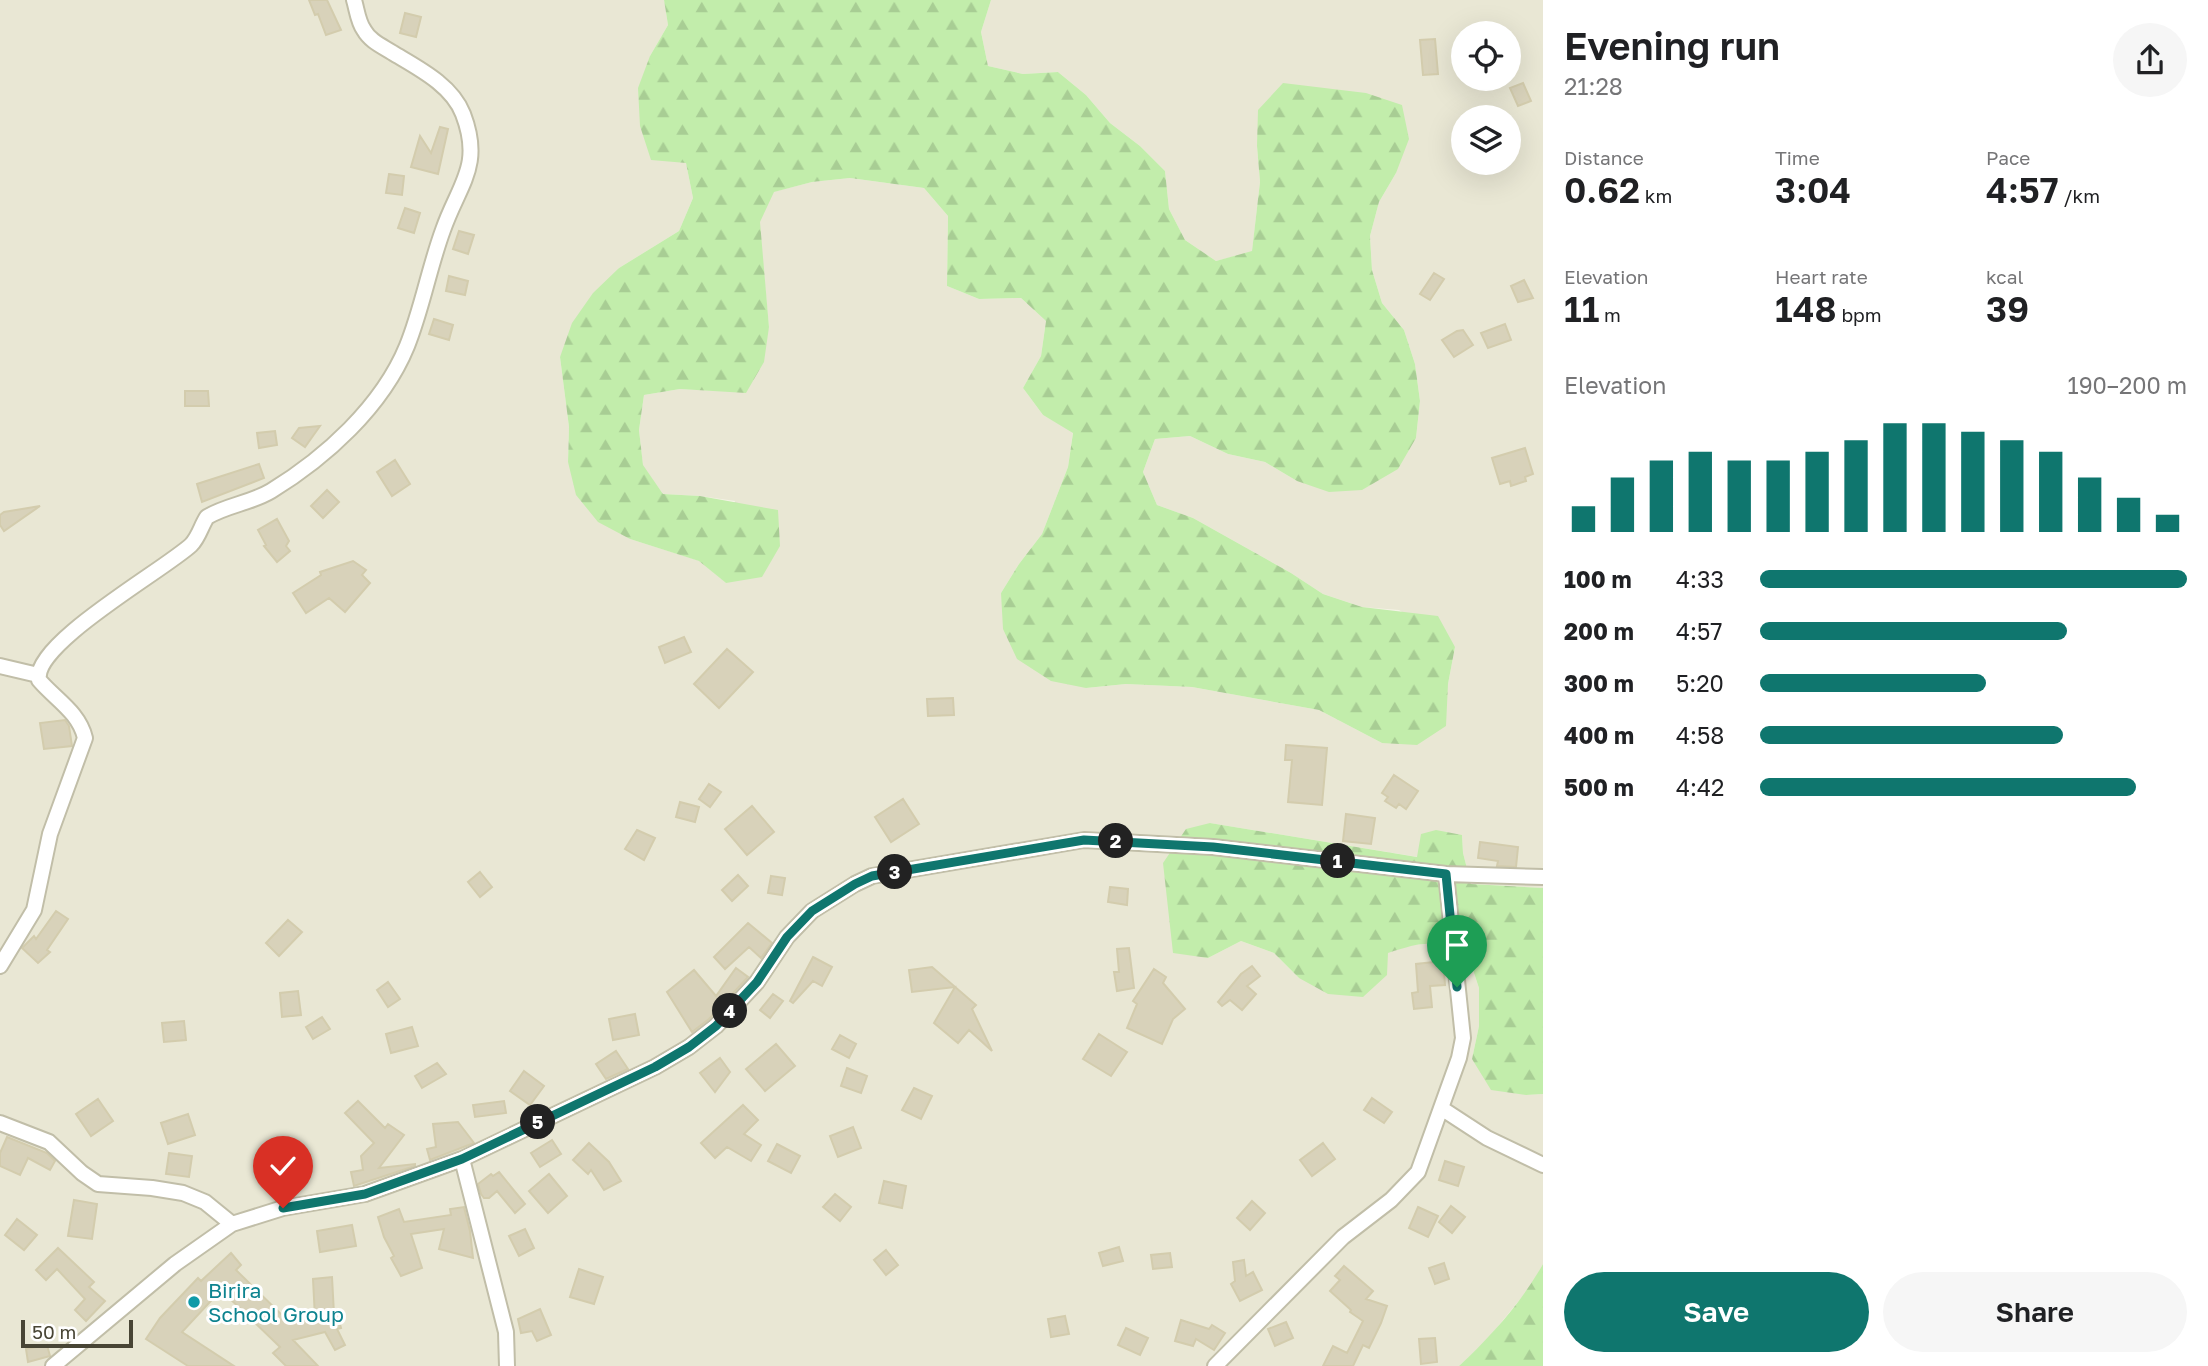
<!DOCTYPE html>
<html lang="en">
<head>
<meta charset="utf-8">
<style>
  body { margin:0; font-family:"Golos Text",sans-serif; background:#f6f6f6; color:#202124; height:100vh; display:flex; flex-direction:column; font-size:26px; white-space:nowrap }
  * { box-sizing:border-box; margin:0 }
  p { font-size:23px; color:#757577 }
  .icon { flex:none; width:38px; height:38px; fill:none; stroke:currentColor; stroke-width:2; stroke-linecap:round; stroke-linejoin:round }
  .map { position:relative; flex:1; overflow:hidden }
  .sheet { display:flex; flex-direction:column; background:#fff; width:665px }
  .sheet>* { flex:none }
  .buttons { position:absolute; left:1451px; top:21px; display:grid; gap:14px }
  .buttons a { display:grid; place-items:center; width:70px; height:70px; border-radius:50%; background:#fff; box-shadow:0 7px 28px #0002; font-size:35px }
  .scale { position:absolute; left:21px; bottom:18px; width:112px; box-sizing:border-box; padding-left:7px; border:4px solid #484535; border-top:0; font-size:19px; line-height:24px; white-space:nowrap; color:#484535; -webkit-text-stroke:5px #fff; paint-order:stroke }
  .pin { position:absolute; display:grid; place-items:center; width:60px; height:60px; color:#fff; margin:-72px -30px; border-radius:50% 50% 50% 0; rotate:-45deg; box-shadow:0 0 7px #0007 }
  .pin .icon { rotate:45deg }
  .km { position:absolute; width:35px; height:35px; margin:-18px; border-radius:50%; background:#222; color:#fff; font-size:19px; line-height:35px; text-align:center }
  .round { display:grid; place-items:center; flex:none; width:74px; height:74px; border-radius:37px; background:#f6f6f6 }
  .overview { display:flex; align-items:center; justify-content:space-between; height:119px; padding:0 21px }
  h1 { font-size:38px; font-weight:600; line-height:52px }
  .stats { display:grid; grid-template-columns:repeat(3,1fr); gap:10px; height:119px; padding:7px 21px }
  .stats div { display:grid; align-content:center }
  .stats b { font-size:35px; font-weight:600 }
  .stats small { font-size:19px; font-weight:400 }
  .stats p { font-size:19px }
  .chart { height:196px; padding:14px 21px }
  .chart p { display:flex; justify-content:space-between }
  .chart svg { width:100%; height:126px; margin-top:7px; stroke:#0f766e; stroke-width:6 }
  .cta { display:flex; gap:14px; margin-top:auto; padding:14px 21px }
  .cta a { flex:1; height:80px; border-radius:42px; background:#0f766e; color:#fff; font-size:28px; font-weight:600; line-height:80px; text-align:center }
  .cta a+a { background:#f6f6f6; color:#202124 }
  ul { padding:0 21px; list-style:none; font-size:23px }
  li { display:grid; grid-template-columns:112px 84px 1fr; align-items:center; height:52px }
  li i { height:18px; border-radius:9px; background:#0f766e }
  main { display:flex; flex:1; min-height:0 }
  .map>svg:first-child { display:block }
  .residential { fill:#e9e7d4; fill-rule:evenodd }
  .forest { fill:url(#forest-firs) }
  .building { fill:#d8d2ba; stroke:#d3ccad; stroke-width:2 }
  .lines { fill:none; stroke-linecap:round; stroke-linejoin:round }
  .minor-casing { stroke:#c1bea8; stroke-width:18 }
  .minor { stroke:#fff; stroke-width:14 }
  .route-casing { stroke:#fff; stroke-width:14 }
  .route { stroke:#0f766e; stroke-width:9 }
  .culture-dot { fill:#0f9aa8; stroke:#fff; stroke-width:2.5 }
  .labels { text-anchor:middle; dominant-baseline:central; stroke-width:6; stroke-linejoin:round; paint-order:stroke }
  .culture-label { font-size:21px; fill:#0d838f; stroke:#fff; text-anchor:start }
</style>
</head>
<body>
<main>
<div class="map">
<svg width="1543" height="1366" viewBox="0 0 1543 1366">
  <defs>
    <pattern id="forest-firs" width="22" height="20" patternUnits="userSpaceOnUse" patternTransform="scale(1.75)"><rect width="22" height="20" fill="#c2edab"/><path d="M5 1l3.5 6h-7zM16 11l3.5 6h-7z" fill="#a8cd94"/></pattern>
  </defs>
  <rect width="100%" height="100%" fill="#f5f3e6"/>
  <path class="residential" d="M0,0H664L668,25L650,56L686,163L693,198L679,231L619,268L560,357L569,427L568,462L630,539L700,561L726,583L735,501L700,496L663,494L643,466L639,430L644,395L680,389L746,392L769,327L759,222L773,192L812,182L850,178L924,188L948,216L947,286L979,299L1021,298L1046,321L1041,356L1023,388L1043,415L1073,432L1068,467L1042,534L1019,564L1001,593L1086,688L1126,684L1192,687L1319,710L1382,743L1448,684L1455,647L1399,610L1362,607L1323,594L1291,573L1193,518L1157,505L1143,472L1155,439L1190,436L1228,454L1265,462L1297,481L1416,438L1420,401L1415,364L1404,330L1382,303L1372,270L1370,236L1379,202L1396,173L1257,146L1260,182L1252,252L1216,261L1185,240L1169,209L1165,171L1140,146L1110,123L1086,95L1058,72L1023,74L988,66L981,32L991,0H1543V888L1471,884L1463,853L1462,835L1418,857L1210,823L1208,958L1241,941L1274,953L1299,978L1412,945L1437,942L1468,955L1479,988V1026L1472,1059L1526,1095L1543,1094V1264L1531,1286L1486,1341L1459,1366H0ZM1463,33H1508V79H1463ZM1463,117H1508V163H1463Z"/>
  <path class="forest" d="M664,0H991L981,32L988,66L1023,74L1058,72L1086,95L1110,123L1140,146L1165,171L1169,209L1185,240L1216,261L1252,251L1260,182L1257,146L1258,110L1283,83L1366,93L1402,105L1409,139L1396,173L1379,202L1370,236L1372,270L1382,303L1404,330L1415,364L1420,401L1416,438L1398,469L1362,490L1329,492L1297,481L1265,462L1228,454L1190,436L1155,439L1143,472L1157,505L1193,518L1291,573L1323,594L1362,607L1438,616L1455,647L1448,684L1446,726L1417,745L1382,743L1319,710L1192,687L1126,684L1086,688L1051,681L1017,659L1003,629L1001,593L1019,564L1042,534L1068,467L1073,433L1043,415L1023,388L1041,356L1046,321L1021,298L979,299L947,286L948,216L924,188L850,178L812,182L774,192L760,222L769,327L764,362L746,393L680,389L644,395L639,430L643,465L663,494L700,496L778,510L780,546L762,577L726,583L699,561L630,539L598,522L576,495L568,462L569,427L560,357L572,323L593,293L619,268L679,231L693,198L686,163L651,160L640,126L638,88L650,56L668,25Z
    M1210,823L1417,857L1421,834L1436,830L1462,835L1463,853L1471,884L1543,888V1094L1526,1095L1491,1090L1472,1059L1479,1026V988L1468,955C1432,940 1426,941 1388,953L1387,975L1363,997L1328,994L1299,978L1274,953L1241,941L1208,958L1173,953L1163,863L1186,829Z
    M1543,1264V1366H1459C1491,1336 1521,1303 1543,1264Z"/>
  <path class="building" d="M309,0H327L341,30L326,35L318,14L315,15Z
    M405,13L421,17L416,37L400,33Z
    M1435,39L1438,74L1423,75L1420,40Z
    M1523,83L1531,101L1518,106L1510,88Z
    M440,127L448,129L438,174L411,167L420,136L431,153Z
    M389,174L404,176L402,195L386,193Z
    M405,208L420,213L414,233L398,228Z
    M459,231L474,235L468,254L453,249Z
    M1434,273L1444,279L1430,300L1420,294Z
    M449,276L468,281L465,295L446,291Z
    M1524,280L1533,298L1518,302L1511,286Z
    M434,319L453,325L449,340L429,334Z
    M1505,324L1511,340L1488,348L1481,333Z
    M1463,330L1473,345L1454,357L1442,340L1457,331Z
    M185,391H208L209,406H185Z
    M320,426L305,447L292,438L299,428Z
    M275,431L277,445L259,448L257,433Z
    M1525,448L1533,474L1525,477L1526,481L1511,486L1510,481L1500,484L1492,458Z
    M395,460L410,484L392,496L377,472Z
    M259,464L264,478L202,502L197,484Z
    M327,490L339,502L323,518L311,506Z
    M40,506L4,531L0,525V515L4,512Z
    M277,519L289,541L286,546L290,551L277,562L264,546L266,545L258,530Z
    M353,561L366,570L362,575L370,583L345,612L329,598L306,613L293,593L321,575L320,572Z
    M684,637L691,652L665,663L659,647Z
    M727,649L753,672L719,708L694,684Z
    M953,698L954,715L928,716L927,699Z
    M65,720L69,726L72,746L44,749L40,723Z
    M1286,745L1327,748L1322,805L1288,802L1292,760H1285Z
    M1394,775L1418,791L1406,809L1399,804L1396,808L1385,801L1388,797L1382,793Z
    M709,784L721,792L710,807L699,799Z
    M903,799L919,824L891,842L875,817Z
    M680,802L699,807L695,822L676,817Z
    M752,806L774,832L747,855L725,829Z
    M1346,814L1375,818L1371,844L1343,841Z
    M637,830L655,838L644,860L625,849Z
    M1480,842L1518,847L1516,867L1497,866L1498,861L1478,858Z
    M480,872L492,887L480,897L468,882Z
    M738,875L748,886L732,901L722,890Z
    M771,876L785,878L782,895L768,893Z
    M1110,887L1128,889L1127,905L1108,902Z
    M56,911L68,919L47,950L50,952L38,963L22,948L34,936L36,939Z
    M288,920L302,932L279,956L266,943Z
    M748,923L772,943L761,958L749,947L725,969L714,957Z
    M1129,948L1134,988L1117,991L1114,972H1119L1117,949Z
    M813,957L832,967L822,986L813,981L793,1003L790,1001Z
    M1443,961L1445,985L1430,986L1432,1007L1414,1009L1412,993L1418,992L1416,964Z
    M1252,966L1260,976L1247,986L1256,994L1242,1010L1230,1000L1222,1006L1218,1002L1241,974Z
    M932,967L976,1005L972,1009L992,1051L969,1030L958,1043L934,1023L955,987L912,992L909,970Z
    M736,968L748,977L709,1019L692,1032L667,992L694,970L716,996Z
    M1154,969L1166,977L1163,983L1185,1009L1173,1019L1162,1044L1127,1028L1137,1004L1133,1001Z
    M388,982L400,999L388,1007L377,990Z
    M298,991L301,1015L282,1017L280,993Z
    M773,994L783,1001L770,1018L760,1010Z
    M635,1014L639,1035L613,1040L609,1019Z
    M322,1017L330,1029L313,1039L306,1027Z
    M184,1021L186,1040L164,1042L162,1023Z
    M412,1027L418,1046L391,1053L386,1034Z
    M1099,1034L1127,1052L1111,1076L1083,1059Z
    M840,1035L856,1044L849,1058L832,1049Z
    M776,1044L795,1066L765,1091L746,1069Z
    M616,1051L628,1069L606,1079L596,1064Z
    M720,1058L730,1072L715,1092L700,1073Z
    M437,1063L446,1074L422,1088L415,1076Z
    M847,1068L867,1076L861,1093L841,1086Z
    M524,1071L544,1086L530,1105L510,1091Z
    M914,1088L932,1096L921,1119L902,1110Z
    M1372,1098L1392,1112L1384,1123L1364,1110Z
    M98,1099L113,1121L91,1136L76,1114Z
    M358,1101L385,1128L388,1124L404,1135L379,1168L415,1164V1166L354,1186L351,1172L363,1170L361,1156L374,1143L345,1113Z
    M504,1101L506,1113L475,1117L473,1105Z
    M743,1105L758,1120L744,1134L761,1145L751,1161L727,1147L715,1158L701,1143Z
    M188,1114L195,1135L168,1144L161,1123Z
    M458,1122L474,1143L430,1160L427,1149L436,1147L433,1124Z
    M853,1127L861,1148L838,1157L830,1136Z
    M7,1137L47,1153L55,1161L50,1170L28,1158L20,1175L0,1166V1153Z
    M552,1140L561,1154L540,1167L531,1153Z
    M589,1143L609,1162L621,1181L604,1190L591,1170L588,1174L573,1160Z
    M1323,1143L1335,1159L1312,1176L1300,1160Z
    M777,1144L800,1156L791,1173L768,1161Z
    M169,1153L192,1156L189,1177L166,1174Z
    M1445,1161L1464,1167L1458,1186L1439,1180Z
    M499,1172L525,1204L515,1213L497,1191L489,1198H484L481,1194L478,1184L491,1174L493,1176Z
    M549,1174L567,1196L548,1213L529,1191Z
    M884,1181L906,1186L902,1208L879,1203Z
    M835,1194L851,1207L840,1221L823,1207Z
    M74,1200L97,1204L92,1239L68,1236Z
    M1252,1201L1265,1213L1250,1230L1237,1218Z
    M1451,1206L1465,1217L1452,1233L1439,1222Z
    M464,1207L470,1231L473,1258L439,1249L444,1229L411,1234L422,1268L401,1276L391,1258L394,1256L384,1237L378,1217L399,1209L404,1222L451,1215L450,1209Z
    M1418,1207L1438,1216L1428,1237L1409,1228Z
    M17,1219L37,1235L24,1250L5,1235Z
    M352,1225L356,1246L320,1252L317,1231Z
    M525,1229L534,1248L519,1256L509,1236Z
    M1119,1247L1123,1261L1103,1266L1099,1253Z
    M58,1248L94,1282L89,1287L105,1301L86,1321L75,1310L85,1299L57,1269L46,1280L36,1270Z
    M886,1250L898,1265L886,1275L874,1260Z
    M231,1253L241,1265L236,1270L291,1324L315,1318L313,1279L332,1277L334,1314L337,1313L341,1328L337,1329L345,1345L335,1350L325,1332L293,1340L318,1366H286L273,1353L280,1347L221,1290L182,1332L234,1366H188L146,1339L160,1318L198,1278L201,1281Z
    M1170,1253L1172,1267L1153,1269L1151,1255Z
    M1244,1260L1246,1276L1253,1272L1262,1290L1240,1301L1231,1284L1235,1281L1233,1262Z
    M1444,1263L1449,1279L1435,1284L1429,1268Z
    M1344,1266L1373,1291L1366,1299L1387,1306L1381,1323L1369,1348L1363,1345L1353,1366H1323L1333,1346L1347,1353L1363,1321L1350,1312L1351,1310L1330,1291L1340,1280L1335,1276Z
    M579,1269L603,1277L594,1304L570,1297Z
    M540,1309L551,1335L537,1341L532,1331L521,1333L518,1319Z
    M1065,1316L1069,1334L1051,1337L1048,1319Z
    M1181,1320L1209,1329L1212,1325L1225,1333L1214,1350L1196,1339L1193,1346L1175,1341Z
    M1286,1322L1293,1338L1275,1346L1268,1329Z
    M1126,1328L1148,1338L1140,1355L1118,1345Z
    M1435,1338L1437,1362L1421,1364L1419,1339Z
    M47,1345L50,1356L28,1362L26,1349Z"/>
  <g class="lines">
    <g class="minor-casing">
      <path id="minor" d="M0,666L38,675
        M0,966L34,910L50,834L85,738C79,712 55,699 39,680C32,644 164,570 191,545C199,537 201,526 207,517C227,505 251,503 271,491C325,458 382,407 407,346C422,309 429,268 443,230C459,184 483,166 463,114C452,85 418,68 393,53C382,46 370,41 364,30C358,22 357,10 354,0
        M1441,1108L1487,1138L1543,1165
        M0,1123L49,1142L82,1173L98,1184L152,1188L183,1193L205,1202L232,1224
        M462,1159L506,1332L507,1366
        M53,1366L175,1264L232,1224L283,1208L365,1194L462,1159L655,1067L689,1047L716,1026L757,982L787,937L812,911L855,884L872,876L1084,840L1213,847L1446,874L1543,877
        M1215,1366L1343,1237L1391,1200L1418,1172L1459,1058L1463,1038L1446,874"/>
    </g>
    <use href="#minor" class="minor"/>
  </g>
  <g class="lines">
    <g class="route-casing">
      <path id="route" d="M283,1208L365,1194L462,1159L655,1067L689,1047L716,1026L757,982L787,937L812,911L855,884L872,876L1084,840L1213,847L1446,874L1457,987"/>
    </g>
    <use href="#route" class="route"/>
  </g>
  <circle class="culture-dot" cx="194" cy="1302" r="7"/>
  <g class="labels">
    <g class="culture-label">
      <text x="208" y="1290">Birira<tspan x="208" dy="24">School Group</tspan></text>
    </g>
  </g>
</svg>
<div class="buttons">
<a><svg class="icon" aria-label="locate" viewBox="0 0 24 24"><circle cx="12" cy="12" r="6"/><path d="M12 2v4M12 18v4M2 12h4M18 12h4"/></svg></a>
<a><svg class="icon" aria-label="layers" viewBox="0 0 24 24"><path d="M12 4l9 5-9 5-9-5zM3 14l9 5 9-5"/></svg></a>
</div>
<div class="scale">50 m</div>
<div class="pin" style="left:1457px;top:987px;background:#1e9e55"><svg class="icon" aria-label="arrive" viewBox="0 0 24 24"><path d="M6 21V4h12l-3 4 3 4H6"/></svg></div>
<div class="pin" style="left:283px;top:1208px;background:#d93025"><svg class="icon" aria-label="check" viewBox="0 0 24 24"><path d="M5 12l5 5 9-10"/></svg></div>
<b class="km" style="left:1338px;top:861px">1</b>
<b class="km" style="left:1116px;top:841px">2</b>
<b class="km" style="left:895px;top:872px">3</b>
<b class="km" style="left:730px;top:1011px">4</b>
<b class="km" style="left:538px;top:1122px">5</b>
</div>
<section class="sheet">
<div class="overview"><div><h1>Evening run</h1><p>21:28</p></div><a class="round"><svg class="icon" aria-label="share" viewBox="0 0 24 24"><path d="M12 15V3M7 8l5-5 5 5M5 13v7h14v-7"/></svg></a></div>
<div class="stats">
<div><p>Distance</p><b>0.62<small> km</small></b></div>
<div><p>Time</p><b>3:04</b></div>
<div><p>Pace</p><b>4:57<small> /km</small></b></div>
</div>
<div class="stats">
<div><p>Elevation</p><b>11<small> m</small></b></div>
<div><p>Heart rate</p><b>148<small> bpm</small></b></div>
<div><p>kcal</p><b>39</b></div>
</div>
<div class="chart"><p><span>Elevation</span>190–200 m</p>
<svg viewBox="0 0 160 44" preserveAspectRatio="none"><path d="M5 44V35M15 44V25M25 44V19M35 44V16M45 44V19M55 44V19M65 44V16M75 44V12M85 44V6M95 44V6M105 44V9M115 44V12M125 44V16M135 44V25M145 44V32M155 44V38"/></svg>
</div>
<ul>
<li><b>100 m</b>4:33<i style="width:100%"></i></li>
<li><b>200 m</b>4:57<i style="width:72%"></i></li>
<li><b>300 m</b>5:20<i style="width:53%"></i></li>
<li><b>400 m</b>4:58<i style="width:71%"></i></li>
<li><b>500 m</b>4:42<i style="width:88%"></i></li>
</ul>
<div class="cta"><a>Save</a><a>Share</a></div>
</section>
</main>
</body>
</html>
